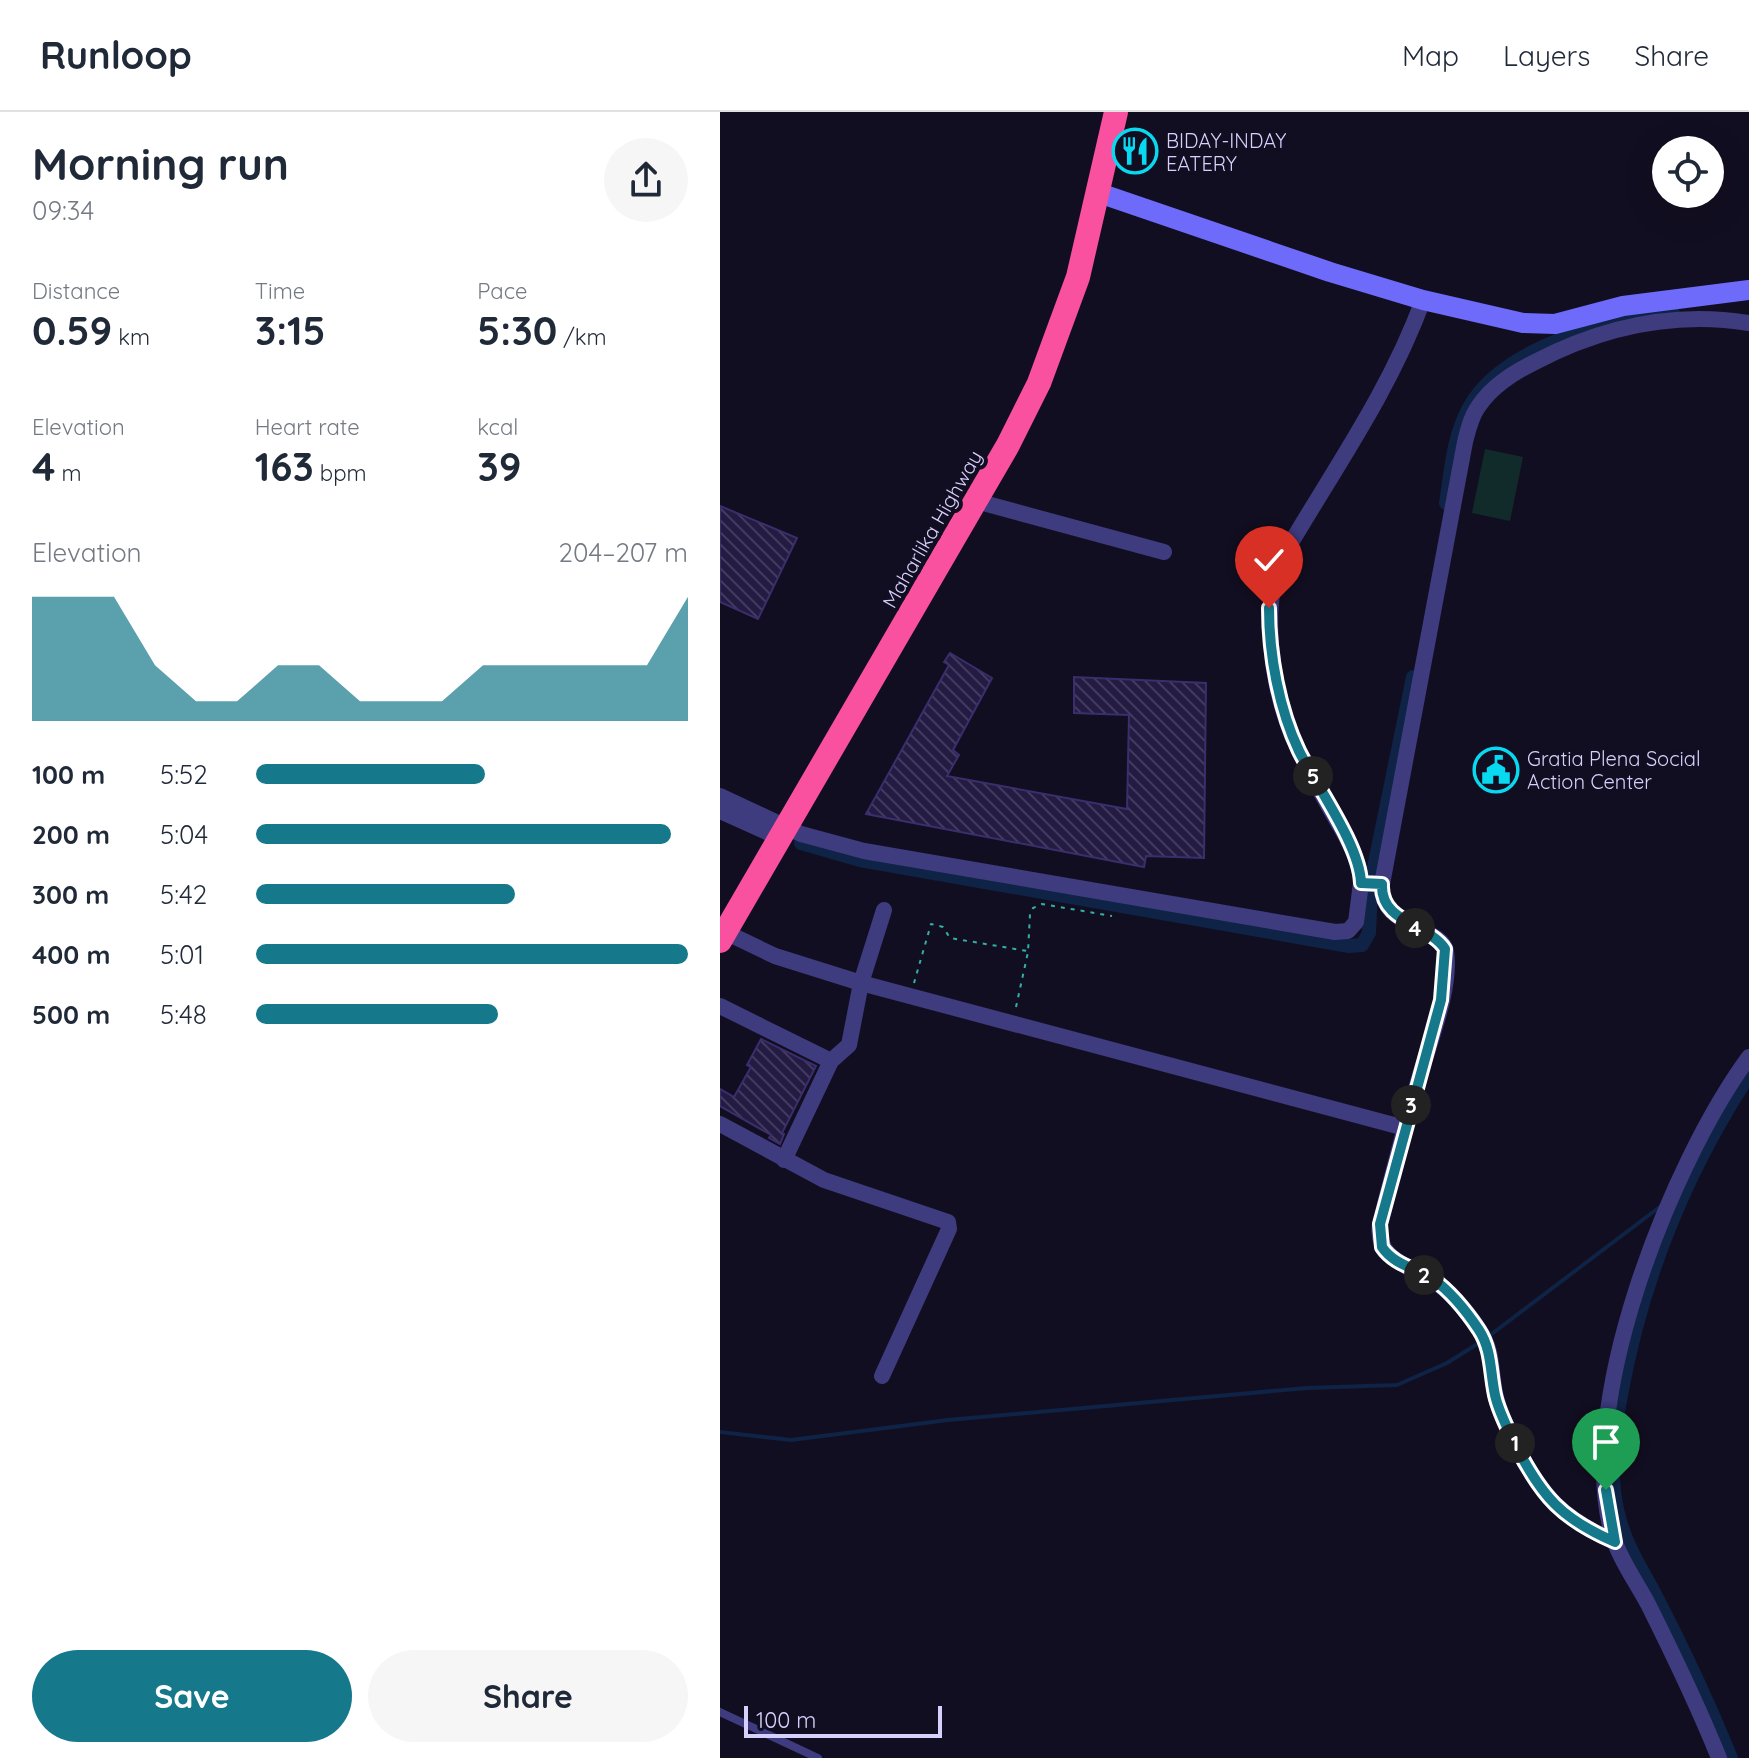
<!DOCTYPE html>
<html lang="en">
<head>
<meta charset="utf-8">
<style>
  body { margin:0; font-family:Quicksand,sans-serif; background:#f6f6f7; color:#1f2937; height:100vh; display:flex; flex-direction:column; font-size:30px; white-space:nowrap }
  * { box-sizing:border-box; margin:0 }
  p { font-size:26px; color:#747a83 }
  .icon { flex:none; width:44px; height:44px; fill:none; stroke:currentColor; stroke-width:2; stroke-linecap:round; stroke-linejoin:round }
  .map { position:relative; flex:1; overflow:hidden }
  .panel { display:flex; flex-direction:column; background:#fff; width:720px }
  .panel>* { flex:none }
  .buttons { position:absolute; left:932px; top:24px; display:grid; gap:16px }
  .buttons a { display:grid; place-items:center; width:72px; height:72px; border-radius:50%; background:#fff; box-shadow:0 8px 32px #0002; font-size:40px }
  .scale { position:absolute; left:24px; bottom:20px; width:198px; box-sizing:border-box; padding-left:8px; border:4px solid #d6d0fd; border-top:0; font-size:22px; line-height:28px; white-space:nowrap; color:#d6d0fd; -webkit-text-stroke:6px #120e21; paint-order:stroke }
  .pin { position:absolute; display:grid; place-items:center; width:68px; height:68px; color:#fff; margin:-82px -34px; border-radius:50% 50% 50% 0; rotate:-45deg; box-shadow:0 0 8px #0007 }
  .pin .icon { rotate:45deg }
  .km { position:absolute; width:40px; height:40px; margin:-20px; border-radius:50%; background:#222; color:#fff; font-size:22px; line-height:40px; text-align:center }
  .round { display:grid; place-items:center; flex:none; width:84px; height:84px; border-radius:42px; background:#f6f6f7 }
  .head { display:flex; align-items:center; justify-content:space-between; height:136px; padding:0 32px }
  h1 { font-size:44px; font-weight:700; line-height:60px }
  .stats { display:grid; grid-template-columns:repeat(3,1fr); gap:12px; height:136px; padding:8px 32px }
  .stats div { display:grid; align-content:center }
  .stats b { font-size:40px; font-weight:700 }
  .stats small { font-size:22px; font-weight:400 }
  .stats p { font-size:22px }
  .chart { height:224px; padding:16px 32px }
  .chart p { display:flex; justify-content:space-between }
  .chart svg { width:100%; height:144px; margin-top:8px; fill:#15788b; opacity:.7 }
  .button { display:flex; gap:16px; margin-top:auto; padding:16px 32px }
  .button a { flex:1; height:92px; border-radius:48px; background:#15788b; color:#fff; font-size:32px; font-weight:700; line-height:92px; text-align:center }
  .button a+a { background:#f6f6f7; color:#1f2937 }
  ul { padding:0 32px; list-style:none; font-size:26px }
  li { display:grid; grid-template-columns:128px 96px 1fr; align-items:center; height:60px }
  li i { height:20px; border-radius:10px; background:#15788b }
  header { display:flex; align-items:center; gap:48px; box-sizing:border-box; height:112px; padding:0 40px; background:#fff; border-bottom:2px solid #e0e1e3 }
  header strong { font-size:38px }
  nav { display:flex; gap:44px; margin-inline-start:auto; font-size:28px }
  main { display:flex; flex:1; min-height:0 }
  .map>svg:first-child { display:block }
  .pitch { fill:#112b2a }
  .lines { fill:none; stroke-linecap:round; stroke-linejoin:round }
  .stream { stroke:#0e2345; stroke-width:4 }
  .canal { stroke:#0e2345; stroke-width:14 }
  .building { fill:url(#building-back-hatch); stroke:#3b2e6d; stroke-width:2 }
  .path { stroke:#33afa8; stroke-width:2; stroke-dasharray:4 6; stroke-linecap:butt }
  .lane { stroke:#3e3b7f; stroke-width:8 }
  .street { stroke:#3e3b7f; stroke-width:16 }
  .secondary { stroke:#6f6bfa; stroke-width:20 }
  .highway { stroke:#f950a0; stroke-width:24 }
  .route-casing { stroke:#fff; stroke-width:16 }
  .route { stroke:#15788b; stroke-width:10 }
  .labels { text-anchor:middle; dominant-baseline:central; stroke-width:8; stroke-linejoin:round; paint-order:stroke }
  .poi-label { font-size:20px; fill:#d6d0fd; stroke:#120e21; text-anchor:start }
  .street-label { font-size:20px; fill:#d6d0fd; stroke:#120e21 }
</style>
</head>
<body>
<header>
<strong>Runloop</strong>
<nav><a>Map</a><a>Layers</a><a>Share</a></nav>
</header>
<main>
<section class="panel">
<div class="head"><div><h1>Morning run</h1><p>09:34</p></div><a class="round"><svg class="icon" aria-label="share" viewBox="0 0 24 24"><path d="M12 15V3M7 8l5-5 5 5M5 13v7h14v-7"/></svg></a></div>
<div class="stats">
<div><p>Distance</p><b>0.59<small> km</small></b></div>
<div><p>Time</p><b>3:15</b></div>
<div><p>Pace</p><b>5:30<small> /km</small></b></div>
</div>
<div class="stats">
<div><p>Elevation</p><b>4<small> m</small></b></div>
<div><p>Heart rate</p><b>163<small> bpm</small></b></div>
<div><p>kcal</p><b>39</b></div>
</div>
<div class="chart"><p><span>Elevation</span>204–207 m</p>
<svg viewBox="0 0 160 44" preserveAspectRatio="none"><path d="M0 44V6L10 6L20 6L30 27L40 38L50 38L60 27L70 27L80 38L90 38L100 38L110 27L120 27L130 27L140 27L150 27L160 6V44z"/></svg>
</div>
<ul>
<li><b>100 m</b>5:52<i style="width:53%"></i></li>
<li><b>200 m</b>5:04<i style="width:96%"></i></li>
<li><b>300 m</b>5:42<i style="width:60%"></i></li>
<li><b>400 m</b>5:01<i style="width:100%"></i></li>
<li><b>500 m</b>5:48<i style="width:56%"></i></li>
</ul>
<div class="button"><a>Save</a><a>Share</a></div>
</section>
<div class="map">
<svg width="1029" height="1646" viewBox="0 0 1029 1646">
  <defs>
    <pattern id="building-back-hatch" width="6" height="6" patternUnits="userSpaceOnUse" patternTransform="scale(2)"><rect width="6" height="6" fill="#231b42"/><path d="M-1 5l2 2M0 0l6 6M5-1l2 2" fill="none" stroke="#423b5e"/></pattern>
  </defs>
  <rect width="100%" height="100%" fill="#120e21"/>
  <path class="pitch" d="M765,337L803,345L790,409L752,401Z"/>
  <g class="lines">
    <path class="stream" d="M769,1224L941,1094
      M0,1320L71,1328L228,1308L587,1276L677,1273L727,1251L759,1231"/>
    <path class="canal" d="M726,391C731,359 733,325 749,296C781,236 890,206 953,201
      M81,731L140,748L629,834L642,833L649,821L651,777
      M652,765L693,565
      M1011,1646C989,1592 964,1538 937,1486C924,1461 908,1437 900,1409C888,1369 893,1324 901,1283C922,1168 965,1061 1029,963"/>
  </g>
  <path class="building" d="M0,394L77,426L38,507L0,490Z
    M230,541L272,566L233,638L239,643L227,664L407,697L409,603L354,601V565L486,571L484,746L426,744L424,755L146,702L229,553L224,550Z
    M41,927L96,954L62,1021L64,1022L60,1032L49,1026L51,1023L0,994V977L14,985L31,955L27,953Z"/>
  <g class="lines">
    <path class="path" d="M194,871L211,812L223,815L230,826L307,839
      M296,895L308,840L310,802L313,796L322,792L392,804"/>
    <path class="lane" d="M0,1600L98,1646"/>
    <path class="street" d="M256,389L444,440
      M0,684L81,722L144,739L615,820L628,819L636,810L641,771L662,772L745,330C748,318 751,305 758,295C772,274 793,261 815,250C882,215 954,199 1029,211
      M0,699L60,726
      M641,771C640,743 621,717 608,693C595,669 581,646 571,621C552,572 540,495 562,446C612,360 669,281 703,188
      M662,772C659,816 721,814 726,839C732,877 708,933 698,970C684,1017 672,1064 660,1112C653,1152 704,1157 728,1180C744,1196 764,1218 769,1240C773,1257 772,1273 777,1289C781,1305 789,1319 796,1334C822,1385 842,1406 895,1430
      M5,820L55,844L141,871L685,1016
      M0,894L111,949
      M0,1012L104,1068L228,1110L229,1117L162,1264
      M64,1048L111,949L129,933L141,871L164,798
      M999,1646C978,1594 953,1542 928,1492C917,1471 902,1451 894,1428C852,1298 951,1051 1029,945"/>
    <path class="secondary" d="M379,81L610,160L703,188L803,211L835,212L903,194L1029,178"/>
    <path class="highway" d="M0,829L288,333L319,271L358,165L396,0"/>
  </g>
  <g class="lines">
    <g class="route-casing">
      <path id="route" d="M549,496C549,543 559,597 579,639C597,675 640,734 641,771L662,772C660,811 709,812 725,837L721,888L660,1112L662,1135C674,1153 696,1156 713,1167C731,1180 747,1200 759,1218C772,1238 770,1260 775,1283C779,1301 788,1317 796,1334C822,1385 842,1407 895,1430L886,1378"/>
    </g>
    <use href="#route" class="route"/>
  </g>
  <defs>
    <g id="restaurant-ring" transform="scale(2.3)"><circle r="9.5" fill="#120e21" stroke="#09d8f1" stroke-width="1.5"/><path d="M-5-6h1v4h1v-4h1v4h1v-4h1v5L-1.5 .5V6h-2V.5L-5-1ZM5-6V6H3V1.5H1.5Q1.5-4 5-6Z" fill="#09d8f1"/></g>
    <g id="civic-ring" transform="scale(2.3)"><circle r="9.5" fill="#120e21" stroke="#09d8f1" stroke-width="1.5"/><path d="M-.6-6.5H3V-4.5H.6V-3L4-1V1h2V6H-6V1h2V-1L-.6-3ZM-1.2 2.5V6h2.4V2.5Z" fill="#09d8f1"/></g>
  </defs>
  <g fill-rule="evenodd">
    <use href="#restaurant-ring" x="415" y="39"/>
    <use href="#civic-ring" x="776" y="658"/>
  </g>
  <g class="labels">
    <g class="poi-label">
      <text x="446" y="28">BIDAY-INDAY<tspan x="446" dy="23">EATERY</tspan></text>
      <text x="807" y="646">Gratia Plena Social<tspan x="807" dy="23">Action Center</tspan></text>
    </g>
    <g class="street-label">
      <text transform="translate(212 417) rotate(-60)">Maharlika Highway</text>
    </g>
  </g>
</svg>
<div class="buttons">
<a><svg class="icon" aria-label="locate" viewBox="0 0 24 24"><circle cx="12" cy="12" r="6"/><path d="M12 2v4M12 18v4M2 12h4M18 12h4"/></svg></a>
</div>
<div class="scale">100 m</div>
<div class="pin" style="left:886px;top:1378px;background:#1e9e55"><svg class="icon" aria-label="arrive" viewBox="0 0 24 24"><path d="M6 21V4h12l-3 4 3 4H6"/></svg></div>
<div class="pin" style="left:549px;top:496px;background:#d93025"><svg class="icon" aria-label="check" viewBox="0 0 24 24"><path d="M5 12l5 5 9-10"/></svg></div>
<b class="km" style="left:795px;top:1331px">1</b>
<b class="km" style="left:704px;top:1163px">2</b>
<b class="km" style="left:691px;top:993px">3</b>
<b class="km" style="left:695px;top:816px">4</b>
<b class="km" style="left:593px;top:664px">5</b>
</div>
</main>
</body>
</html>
